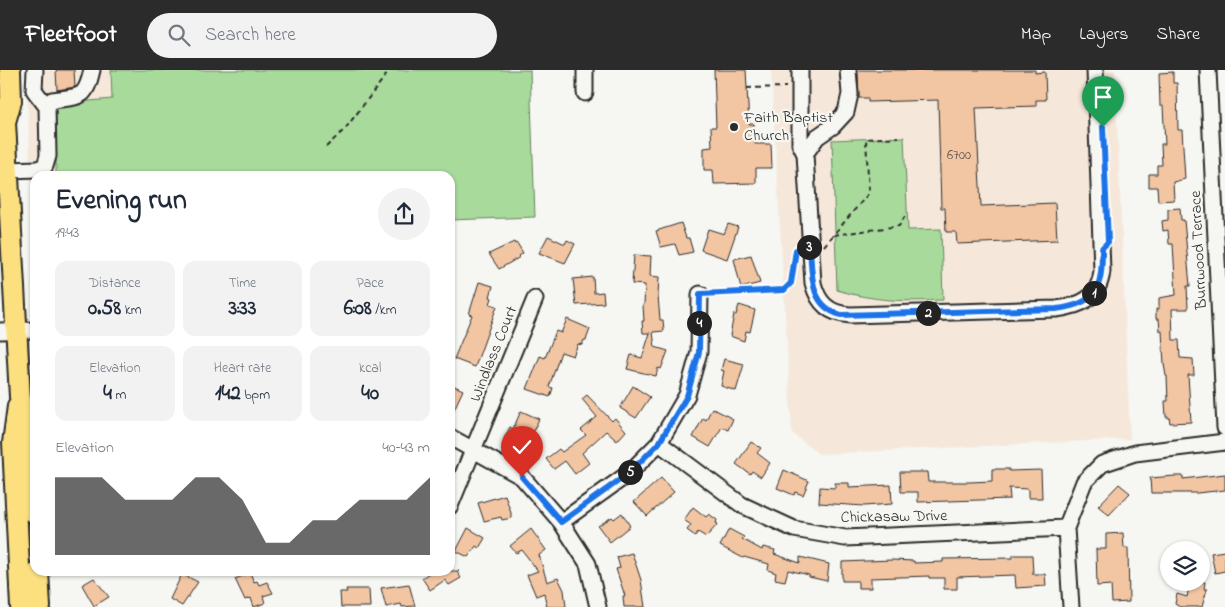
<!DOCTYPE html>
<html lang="en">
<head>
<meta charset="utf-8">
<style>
  body { margin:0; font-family:"Indie Flower",sans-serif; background:#f2f2f3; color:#1f2937; height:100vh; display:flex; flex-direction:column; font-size:19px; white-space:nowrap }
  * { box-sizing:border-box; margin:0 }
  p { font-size:16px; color:#747a83 }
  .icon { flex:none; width:28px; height:28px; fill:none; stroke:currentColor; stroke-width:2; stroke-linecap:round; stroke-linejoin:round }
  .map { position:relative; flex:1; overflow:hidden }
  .side { position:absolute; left:30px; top:101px; width:425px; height:405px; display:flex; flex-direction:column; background:#fff; border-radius:15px; box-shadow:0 1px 4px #0004 }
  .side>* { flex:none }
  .fabs { position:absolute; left:1160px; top:471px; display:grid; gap:10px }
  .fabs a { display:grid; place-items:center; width:50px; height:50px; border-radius:50%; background:#fff; box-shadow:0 1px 4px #0004; font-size:25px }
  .pin { position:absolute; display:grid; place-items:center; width:42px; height:42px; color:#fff; margin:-51px -21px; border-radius:50% 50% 50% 0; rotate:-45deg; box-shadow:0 0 5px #0007 }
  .pin .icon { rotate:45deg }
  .km { position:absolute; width:25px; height:25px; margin:-12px; border-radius:50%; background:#222; color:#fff; font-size:14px; line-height:25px; text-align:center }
  .round { display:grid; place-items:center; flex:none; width:52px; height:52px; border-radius:26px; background:#f2f2f3 }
  .summary { display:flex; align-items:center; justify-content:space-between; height:85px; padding:0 25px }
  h1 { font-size:28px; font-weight:700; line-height:38px }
  .figures { display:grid; grid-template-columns:repeat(3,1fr); gap:8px; height:85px; padding:5px 25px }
  .figures div { display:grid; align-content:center; border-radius:12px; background:#f2f2f3; text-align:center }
  .figures b { font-size:21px; font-weight:700 }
  .figures small { font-size:14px; font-weight:400 }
  .figures p { font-size:14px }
  .chart { height:140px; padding:10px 25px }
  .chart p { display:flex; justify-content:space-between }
  .chart svg { width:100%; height:90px; margin-top:5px; fill:#2b2b2b; opacity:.7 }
  header { display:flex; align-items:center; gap:30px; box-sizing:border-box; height:70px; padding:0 25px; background:#2b2b2b; color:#fff }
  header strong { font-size:24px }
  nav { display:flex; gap:28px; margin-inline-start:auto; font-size:18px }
  .search { width:350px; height:45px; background:#f2f2f3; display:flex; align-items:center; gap:12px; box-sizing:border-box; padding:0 18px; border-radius:28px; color:#747a83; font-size:19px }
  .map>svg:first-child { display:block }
  .built { fill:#f5e8da }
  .green { fill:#a7da9b; stroke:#698263 }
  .building { fill:#f3c6a3; stroke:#2b2b2b }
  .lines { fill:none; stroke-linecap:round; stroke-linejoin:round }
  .minor-casing { stroke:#2b2b2b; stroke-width:19 }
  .major-casing { stroke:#2b2b2b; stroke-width:24 }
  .path { stroke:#2b2b2b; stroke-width:2; stroke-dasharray:5 4; stroke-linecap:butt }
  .minor { stroke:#f6f6f2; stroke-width:15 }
  .major { stroke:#fce080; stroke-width:20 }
  .route-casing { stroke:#fff; stroke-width:10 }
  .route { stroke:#1a73e8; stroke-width:6 }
  .poi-dot { fill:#2b2b2b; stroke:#f6f6f2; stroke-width:2 }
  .labels { text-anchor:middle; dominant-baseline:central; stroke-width:4.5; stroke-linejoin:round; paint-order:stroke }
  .number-label { font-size:14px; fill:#5d5249 }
  .poi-label { font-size:16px; fill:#2b2b2b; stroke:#f6f6f2; text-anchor:start }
  .street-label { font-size:16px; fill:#2b2b2b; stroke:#f6f6f2 }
</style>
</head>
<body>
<header>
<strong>Fleetfoot</strong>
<div class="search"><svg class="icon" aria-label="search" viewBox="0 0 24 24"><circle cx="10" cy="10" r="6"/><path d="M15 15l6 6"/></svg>Search here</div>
<nav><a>Map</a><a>Layers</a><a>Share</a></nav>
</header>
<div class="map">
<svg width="1225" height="537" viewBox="0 0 1225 537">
  <rect width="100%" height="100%" fill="#f6f6f2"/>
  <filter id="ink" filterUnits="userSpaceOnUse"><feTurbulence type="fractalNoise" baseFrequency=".02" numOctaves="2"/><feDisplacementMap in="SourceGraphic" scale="10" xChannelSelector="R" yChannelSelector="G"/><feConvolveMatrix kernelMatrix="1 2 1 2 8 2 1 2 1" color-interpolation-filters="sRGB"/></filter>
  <g filter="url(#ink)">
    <path class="built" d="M26,0H111L112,29L56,34V106H35V114H31Z
      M771,0H1115L1130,369L819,384L792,363Z"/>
    <path class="green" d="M111,0H530L535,147L450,150V106H56V34L112,29Z
      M904,67L908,160L941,159L943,230C906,232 872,231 837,220L832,70Z"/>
    <path class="building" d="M56,0H74L75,17L57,20Z
      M714,0H746L749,54H754L755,74H771L772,98H756V113L714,114L713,100H704V78L712,77L711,57H716Z
      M858,0H1035V3L1045,2L1046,30H1036V36L976,38L981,136L1055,133L1057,170L957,174L956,162H946L945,138H941L938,30L868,32V28H859Z
      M1173,2V13H1177L1178,60H1182L1185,109L1173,112L1174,130L1158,131L1157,117H1149V104H1157V95H1162L1161,74H1165L1163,36H1160L1159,3Z
      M1180,138L1181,150H1184L1190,216H1187L1188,239H1172L1173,270H1179L1180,288L1193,289L1194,305H1188L1191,352L1170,353L1169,347H1166L1165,331H1168L1167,306H1166L1164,294L1162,261H1160L1159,249H1156V239H1159V228L1176,225L1173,174H1169L1168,160L1163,161L1162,151L1168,150V139Z
      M681,153L686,168H689L693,182L679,185L675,174L661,177L656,161Z
      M728,154L738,157L727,189L701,180L708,159L724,164Z
      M548,166L565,174L567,170L575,174L565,193L539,183Z
      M514,172L515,174L517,173L523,183L519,186L520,187L499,199L489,184Z
      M634,185L651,186L650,206L659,207L658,226L660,250H663L664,261L653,262L655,277L668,281L661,299L658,298L656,306L627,299L631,285L642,288L650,263H643L642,251H644L643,235H644L645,215L632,214Z
      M751,185L760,213L741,218L734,189Z
      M593,207L594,223L603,222L604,233L576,235L573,209Z
      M479,212L493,216L490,227L492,228L490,234L497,236L475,297L454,289L472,245L469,244Z
      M739,235L755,240L750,262L746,261L744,271L730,266L734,244L736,245Z
      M567,249L590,259L586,270H584L582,275L578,274L573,286L561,282L549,317L553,318L550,327L527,319L540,286L545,288L556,261L561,263Z
      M724,289L744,294L736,321L721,316L724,301L721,300Z
      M450,314L463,320L450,348Z
      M633,316L650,327L636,348L620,338Z
      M587,325L612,351L615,348L626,361L617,371L606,361L582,383L589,393L575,404L565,391L554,399L546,389L559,379L562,382L586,365L581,360L597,347L582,329Z
      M712,338L733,349L728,360L722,357L710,377L693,367L703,348L706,350Z
      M521,341L539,349L525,378L504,369L510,357L513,359Z
      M751,372L761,378L757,383L770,393L761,407L752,401L750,404L736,394Z
      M992,399H1009V401L1041,400L1042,428H1028V419L1009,418L1010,429L918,432V422H901L900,402H927L928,412H970L992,411Z
      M784,400L809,411L803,425L795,422L794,425L777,418Z
      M1225,404V420L1197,423H1151L1150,408L1175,406H1183V409Z
      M661,408L674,422L647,446L634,432Z
      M835,413H849V417L891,415L892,434L864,436L819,433L820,417L835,418Z
      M1119,414L1130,423L1109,445L1098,436Z
      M505,425L511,443V448L502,450L501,447L484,451L478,433Z
      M693,437L706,447L709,444L717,450L716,453L718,454L706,467L698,462L695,466L687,460L691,455L684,450Z
      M622,443L630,456L610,472L598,456L612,447L614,449Z
      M468,458L485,468L479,478L476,476L468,487L456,481Z
      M531,459L546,480L539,485L547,512L558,508L564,520L566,537H547L544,523L536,526L527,505L538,501L522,480L516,483L510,476Z
      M729,459L744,467L742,469L762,480L763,477L775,480L774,484L800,493V487L829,494L827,511L809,507V505L788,500L785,511L775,509L776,503L768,500L769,494L744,487L743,488L720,476Z
      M1123,463L1124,478H1128L1129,532L1112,533L1111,515L1097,516L1096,479H1106V464Z
      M1225,481V501L1215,503L1211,483Z
      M632,483L641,510L645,537H624L623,526H625L616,499L620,498L617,487Z
      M1013,485H1032L1033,504H1045L1046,516L1016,518L1015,505L957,507V519H944V508H929V506L871,508V518H858V511H842V492L892,490L914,491V493L943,492V489L1013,488Z
      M432,501H459L457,502L461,508L449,515L445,510L430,520L422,508Z
      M250,503L254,512L257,511L259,515L267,512L273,523L263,526L265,533L254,537L251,528L245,530L235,509Z
      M182,504L198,512L182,536L170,529Z
      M94,508L109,527L94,536L82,515Z
      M1190,512H1205L1204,519H1207L1202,537H1180L1175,534L1177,524L1187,527Z
      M409,514L415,536L402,537L401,534L386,537L381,518Z
      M346,519H369L370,537H341L340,522H347Z"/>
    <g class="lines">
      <g class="minor-casing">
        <path id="minor" d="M585,0V23
          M800,0V74L805,84L813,213C818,233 829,244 850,245L1056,239C1080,236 1099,229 1102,201L1095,0
          M1208,0L1225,358
          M47,37L52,30C81,26 85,30 92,0
          M805,84L817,67L833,56L846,42L850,24L848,0
          M8,100L38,99L45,96L48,86L47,37L34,20L35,0
          M0,261L35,260
          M450,367L522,407L561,452L588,494L598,537
          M659,373L742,435L794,459L845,468L1066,458
          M450,436L535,229
          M561,452L628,404L659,373L687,325L699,282L700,224
          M1071,537L1066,458L1084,412L1102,394L1135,383L1225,372"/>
      </g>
      <g class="major-casing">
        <path id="major" d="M0,39L5,52L20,327L32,375L35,443
          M5,52L11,31L10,0
          M18,336L13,373L21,537
          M38,501L40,537"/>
      </g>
      <path class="path" d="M747,18L786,17
        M326,77L345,59L390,0
        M834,165L899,156L907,143
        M824,176L869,123L866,69L898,67
        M712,224L784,220L791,213L797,178"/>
      <use href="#minor" class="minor"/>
      <use href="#major" class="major"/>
    </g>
  </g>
  <g class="lines" filter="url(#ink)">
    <g class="route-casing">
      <path id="route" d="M522,407L561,452L628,404L659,373L687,326L699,282L700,224L784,220L791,213L796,180L798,178L810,177C812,204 809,236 841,245L1056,239C1099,234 1102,217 1102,178L1108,172L1103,57"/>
    </g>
    <use href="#route" class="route"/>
  </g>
  <circle class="poi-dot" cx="734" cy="57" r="5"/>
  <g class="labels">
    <g class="number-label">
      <text x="959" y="85">6700</text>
    </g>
    <g class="poi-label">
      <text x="744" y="48">Faith Baptist<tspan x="744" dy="18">Church</tspan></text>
    </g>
    <g class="street-label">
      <text transform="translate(1199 180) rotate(-93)">Burrwood Terrace</text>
      <text transform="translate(494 284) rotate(-68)">Windlass Court</text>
      <text transform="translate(894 447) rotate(-1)">Chickasaw Drive</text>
    </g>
  </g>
</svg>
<div class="fabs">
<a><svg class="icon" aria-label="layers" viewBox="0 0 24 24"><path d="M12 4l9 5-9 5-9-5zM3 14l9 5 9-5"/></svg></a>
</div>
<div class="pin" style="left:1103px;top:57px;background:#1e9e55"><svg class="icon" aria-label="arrive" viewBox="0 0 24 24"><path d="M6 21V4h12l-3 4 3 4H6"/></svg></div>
<div class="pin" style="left:522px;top:407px;background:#d93025"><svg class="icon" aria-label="check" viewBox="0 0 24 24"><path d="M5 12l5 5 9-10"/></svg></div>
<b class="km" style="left:1094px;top:223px">1</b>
<b class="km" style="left:928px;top:243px">2</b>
<b class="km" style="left:809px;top:177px">3</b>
<b class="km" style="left:699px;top:253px">4</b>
<b class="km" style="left:630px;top:402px">5</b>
<section class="side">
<div class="summary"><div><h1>Evening run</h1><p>19:43</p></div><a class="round"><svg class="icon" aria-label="share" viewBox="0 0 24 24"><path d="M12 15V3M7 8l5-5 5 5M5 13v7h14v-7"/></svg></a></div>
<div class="figures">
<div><p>Distance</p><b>0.58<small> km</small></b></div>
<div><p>Time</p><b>3:33</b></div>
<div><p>Pace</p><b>6:08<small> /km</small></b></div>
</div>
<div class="figures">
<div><p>Elevation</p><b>4<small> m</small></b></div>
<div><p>Heart rate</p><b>142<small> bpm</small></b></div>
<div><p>kcal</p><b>40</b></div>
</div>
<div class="chart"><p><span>Elevation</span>40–43 m</p>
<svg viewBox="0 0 160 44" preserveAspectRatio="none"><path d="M0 44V6L10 6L20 6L30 17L40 17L50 17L60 6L70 6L80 17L90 38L100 38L110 27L120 27L130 17L140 17L150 17L160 6V44z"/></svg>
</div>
</section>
</div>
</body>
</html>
